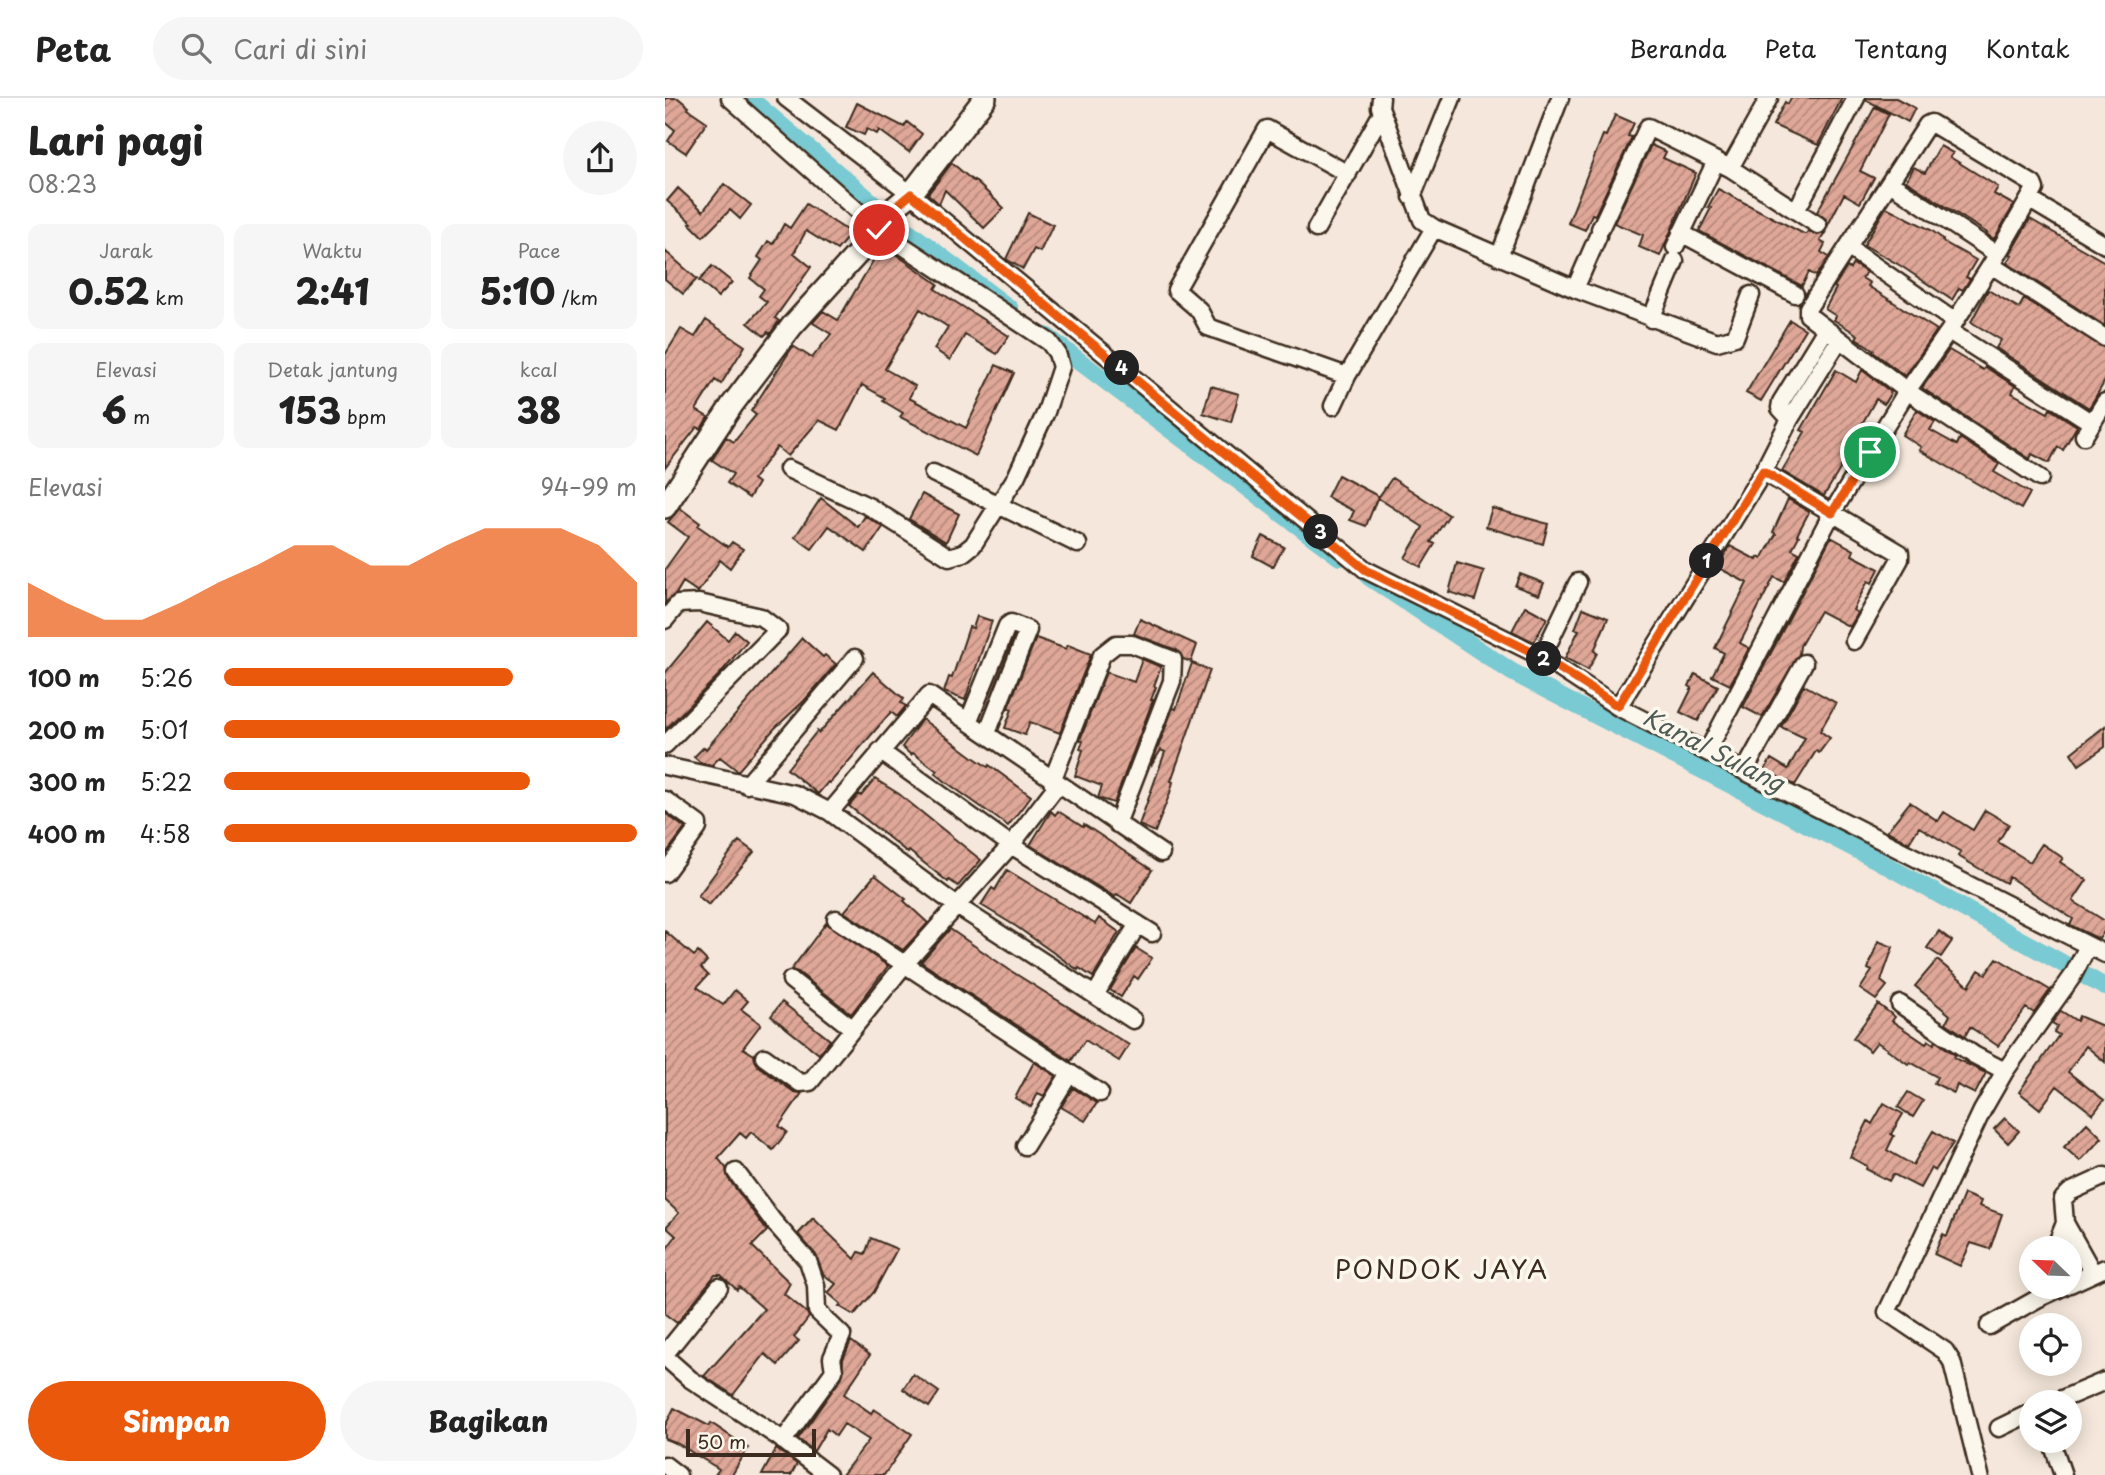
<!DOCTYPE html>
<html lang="id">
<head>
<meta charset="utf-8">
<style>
  body { margin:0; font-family:"Playpen Sans",sans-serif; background:#f6f6f6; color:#222; height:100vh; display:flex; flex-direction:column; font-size:26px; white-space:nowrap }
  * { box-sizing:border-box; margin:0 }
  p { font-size:23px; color:#767676 }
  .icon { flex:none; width:38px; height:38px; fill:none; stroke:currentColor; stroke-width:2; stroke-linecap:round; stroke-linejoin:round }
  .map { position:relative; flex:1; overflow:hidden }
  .sheet { display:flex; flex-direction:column; background:#fff; width:665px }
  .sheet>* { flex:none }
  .needle { width:46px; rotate:293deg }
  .tools { position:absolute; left:1354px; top:1138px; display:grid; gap:14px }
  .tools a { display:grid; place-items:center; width:63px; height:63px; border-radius:50%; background:#fff; box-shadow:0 4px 18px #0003; font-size:35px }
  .scale { position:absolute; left:21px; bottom:18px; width:130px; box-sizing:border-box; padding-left:7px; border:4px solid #3b2a1e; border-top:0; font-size:19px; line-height:24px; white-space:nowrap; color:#3b2a1e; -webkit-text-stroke:5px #fbf7ec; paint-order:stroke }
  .pin { position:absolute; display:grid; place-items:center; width:60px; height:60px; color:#fff; margin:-30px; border:4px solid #fff; border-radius:50%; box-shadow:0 2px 7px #0007 }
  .km { position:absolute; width:35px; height:35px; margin:-18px; border-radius:50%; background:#222; color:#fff; font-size:19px; line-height:35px; text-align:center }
  .round { display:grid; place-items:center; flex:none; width:74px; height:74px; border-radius:37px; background:#f6f6f6 }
  .summary { display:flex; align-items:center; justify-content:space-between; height:119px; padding:0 28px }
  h1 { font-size:38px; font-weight:800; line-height:52px }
  .figures { display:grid; grid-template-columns:repeat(3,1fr); gap:10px; height:119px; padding:7px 28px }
  .figures div { display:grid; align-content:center; border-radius:14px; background:#f6f6f6; text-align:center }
  .figures b { font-size:35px; font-weight:800 }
  .figures small { font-size:19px; font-weight:400 }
  .figures p { font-size:19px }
  .chart { height:196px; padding:14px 28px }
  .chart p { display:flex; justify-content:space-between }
  .chart svg { width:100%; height:126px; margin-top:7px; fill:#ea580c; opacity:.7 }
  .cta { display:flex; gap:14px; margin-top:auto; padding:14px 28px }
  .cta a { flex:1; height:80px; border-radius:42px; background:#ea580c; color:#fff; font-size:28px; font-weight:800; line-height:80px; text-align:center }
  .cta a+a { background:#f6f6f6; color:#222 }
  ul { padding:0 28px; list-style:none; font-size:23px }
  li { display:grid; grid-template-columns:112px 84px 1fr; align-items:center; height:52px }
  li i { height:18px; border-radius:9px; background:#ea580c }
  header { display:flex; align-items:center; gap:42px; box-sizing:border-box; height:98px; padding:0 35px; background:#fff; border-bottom:2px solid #e0e0e0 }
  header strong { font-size:33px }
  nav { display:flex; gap:38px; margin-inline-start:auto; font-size:24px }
  .search { width:490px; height:63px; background:#f6f6f6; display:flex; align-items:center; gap:18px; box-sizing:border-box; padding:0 24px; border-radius:38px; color:#767676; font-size:26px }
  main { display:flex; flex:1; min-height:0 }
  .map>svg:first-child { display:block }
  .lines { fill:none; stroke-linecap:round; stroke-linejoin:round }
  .canal { stroke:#79cad2; stroke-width:18 }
  .building { fill:url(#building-hatch); stroke:#3b2a1e; stroke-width:2 }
  .street-casing { stroke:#3b2a1e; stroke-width:21 }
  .secondary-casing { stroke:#3b2a1e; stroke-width:26 }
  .street { stroke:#fbf7ec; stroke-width:16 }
  .secondary { stroke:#fbf7ec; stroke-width:21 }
  .route-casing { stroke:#fff; stroke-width:14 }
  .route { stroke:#ea580c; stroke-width:9 }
  .labels { text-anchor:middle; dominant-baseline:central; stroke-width:7; stroke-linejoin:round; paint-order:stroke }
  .water-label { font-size:24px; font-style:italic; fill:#4e5a54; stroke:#fbf7ec }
  .quarter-label { font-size:26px; letter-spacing:2px; fill:#3b2a1e; stroke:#fbf7ec }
</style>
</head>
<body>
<header>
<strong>Peta</strong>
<div class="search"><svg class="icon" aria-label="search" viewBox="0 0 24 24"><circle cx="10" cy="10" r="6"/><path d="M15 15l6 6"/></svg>Cari di sini</div>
<nav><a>Beranda</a><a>Peta</a><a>Tentang</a><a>Kontak</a></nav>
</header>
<main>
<section class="sheet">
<div class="summary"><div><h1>Lari pagi</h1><p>08:23</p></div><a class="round"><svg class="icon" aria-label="share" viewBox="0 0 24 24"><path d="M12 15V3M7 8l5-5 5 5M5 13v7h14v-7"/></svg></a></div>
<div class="figures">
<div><p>Jarak</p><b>0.52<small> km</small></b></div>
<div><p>Waktu</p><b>2:41</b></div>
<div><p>Pace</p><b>5:10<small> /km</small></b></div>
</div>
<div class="figures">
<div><p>Elevasi</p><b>6<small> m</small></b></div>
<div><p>Detak jantung</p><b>153<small> bpm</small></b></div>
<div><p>kcal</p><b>38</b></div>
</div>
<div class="chart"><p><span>Elevasi</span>94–99 m</p>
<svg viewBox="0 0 160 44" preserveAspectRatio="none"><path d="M0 44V25L10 32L20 38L30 38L40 32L50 25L60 19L70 12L80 12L90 19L100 19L110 12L120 6L130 6L140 6L150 12L160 25V44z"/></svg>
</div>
<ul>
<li><b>100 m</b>5:26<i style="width:70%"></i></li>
<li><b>200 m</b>5:01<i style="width:96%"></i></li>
<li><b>300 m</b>5:22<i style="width:74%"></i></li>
<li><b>400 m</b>4:58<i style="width:100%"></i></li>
</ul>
<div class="cta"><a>Simpan</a><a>Bagikan</a></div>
</section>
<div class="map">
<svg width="1440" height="1377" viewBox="0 0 1440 1377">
  <defs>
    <pattern id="building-hatch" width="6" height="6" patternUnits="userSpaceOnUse" patternTransform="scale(1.75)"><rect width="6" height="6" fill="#dfa798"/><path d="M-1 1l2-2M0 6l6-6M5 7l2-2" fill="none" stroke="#b6887b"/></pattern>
  </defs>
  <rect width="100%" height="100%" fill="#f5e7db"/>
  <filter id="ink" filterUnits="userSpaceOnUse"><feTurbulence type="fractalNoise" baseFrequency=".0143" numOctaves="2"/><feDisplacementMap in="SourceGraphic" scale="14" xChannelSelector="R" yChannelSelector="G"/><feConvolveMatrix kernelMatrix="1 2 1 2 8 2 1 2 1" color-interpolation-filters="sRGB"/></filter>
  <g filter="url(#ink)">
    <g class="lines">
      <path class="canal" d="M84,0L228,122L345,211
        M381,238L675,459
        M704,479L847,574L1210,761L1440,889"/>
    </g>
    <path class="building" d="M0,0H13L24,9L23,11L42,24L21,55L3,43L10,32L0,24Z
      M1126,0H1177L1153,47L1108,27L1120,4L1123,6Z
      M1201,0H1231L1250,10L1243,24L1201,2Z
      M192,5L239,29L242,24L257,36L244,54L214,32L212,36L202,31L199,37L181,29Z
      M1210,9L1224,16L1195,73L1209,80L1195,105L1179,96L1163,127L1162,122L1152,114Z
      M950,17L969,25L963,38L967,39L930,117L927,116L920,132L903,125L938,37L941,38Z
      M986,47L1001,54L998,60L1031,75L995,158L974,149L978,137L949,125Z
      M1275,48L1288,55L1285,59L1333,89L1329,96L1349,107L1329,141L1321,136L1322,135L1241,83L1249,69L1260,75Z
      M287,65L308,83L309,82L339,110L319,130L280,92L274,106L263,96Z
      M59,86L86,107L75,121L65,112L38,139L25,126L27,125L2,103L13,90L38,113Z
      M1053,91L1139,136H1141L1143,133L1152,137L1160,135L1155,143L1160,146L1156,154L1164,159L1151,178L1144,174L1137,188L1034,133L1046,110L1043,109Z
      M141,106L186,135L172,152L141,133L129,155L146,169L110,220L114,223L105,236L103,234L99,238L83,225L102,204L94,198L99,191L85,180L97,162L93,159L103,143L108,146L119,126L125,130Z
      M1221,109L1266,132L1278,141L1277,143L1311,162L1301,179L1305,181L1298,192L1294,190L1287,202L1236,168L1199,147Z
      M363,115L388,127L375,154L369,151L358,171L341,161Z
      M1365,121L1440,164V228L1342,165L1347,157L1345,156Z
      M219,148L273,186L270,191L344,238L332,256L300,237L285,262L269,251L283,229L255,211L220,271L250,288L244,300L301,330L331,267L349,275L311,358L235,319L238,315L218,303L220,300L197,287L174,332L154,322L123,358L112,349L88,381L93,385L84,400L62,385L68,376L47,362L61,339L69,344L91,317L86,313L128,248L147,260L166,236L148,225L150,222L158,213L173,222L209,161Z
      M0,153L32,181L18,196L0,181Z
      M1188,166L1201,174L1197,180L1205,185L1203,188L1272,232L1240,278L1208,254L1209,252L1191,240L1193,237L1169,222L1171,218L1160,211L1171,190L1169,189L1182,169L1185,171Z
      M47,168L67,184L53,199L34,183Z
      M1323,192L1354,210L1359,201L1440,250V283L1424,310L1331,250L1336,242L1306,224Z
      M41,222L80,248L56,286L50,282L31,312L43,319L36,331L32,329L0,370V257L16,231L30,239Z
      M1125,222L1140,231L1096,303L1081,295Z
      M1284,252L1318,272L1320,269L1350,288L1347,295L1383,315L1385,311L1412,328L1398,352L1393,349L1384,365L1367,356L1365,361L1257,290Z
      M1171,272L1191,284L1197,272L1226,294L1219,306L1211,301L1198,324L1202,326L1159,398L1117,373L1140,334L1136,332Z
      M546,288L574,296L566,324L538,315Z
      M1252,312L1270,324L1265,332L1292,347L1295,340L1334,366L1329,374L1365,395L1356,411L1254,352L1256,349L1237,337Z
      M673,377L713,398L701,428L685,422L689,413L662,399Z
      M727,380L784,417L766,444L770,446L756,469L740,460L758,429L713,400Z
      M257,396L294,416L281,444L244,421Z
      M156,400L193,429L200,418L218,429L201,454L164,428L147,451L130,439Z
      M1123,401L1144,414L1132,437L1134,438L1127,451L1134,455L1119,484L1109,479L1091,514L1075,545L1084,550L1065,587L1047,578L1059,555L1050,550L1082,485L1052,469L1065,448L1092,462L1093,459L1097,461L1111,436L1108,434Z
      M15,410L35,425L33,428L63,449L67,444L78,451L65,470L55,462L33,494L18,484L11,496L0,505V471L23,439L3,424Z
      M827,410L883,426L878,446L821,429Z
      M598,438L619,449L608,469L588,458Z
      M1166,439L1189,452L1187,457L1214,471L1207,485L1203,483L1188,512L1193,515L1185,529L1155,513L1135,548L1134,556L1097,619L1078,609Z
      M792,465L819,473L810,502L784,494Z
      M855,476L879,485L874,497L850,488Z
      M860,508L882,520L869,544L847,533Z
      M918,510L943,520L929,553L932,555L923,572L900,560L914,532L910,531Z
      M312,518L327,523L300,602L279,594L284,579L287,580L304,529L308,530Z
      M475,521L532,547L526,564L518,561L512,552L469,536Z
      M42,524L63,542L70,533L82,543L55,576L0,632V575Z
      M137,540L158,559L160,557L171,566L139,603L109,631L73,673L55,659L47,667L36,665L29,659L39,649L41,651Z
      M371,540L401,551L403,547L426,556L395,635L365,624L360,637L340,630L347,611L343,610Z
      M477,561L496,569L489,588L491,589L486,602H488L449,705L433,700L437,688L410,678L418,652L415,651L418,643L415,642L441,574L469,584Z
      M527,565L545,572L506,683L508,684L505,695L490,734L474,727L500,654L496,652L486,668L508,610L511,611Z
      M208,574L239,601L236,605L241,608L232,619L226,614L165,685L163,684L153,696L122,671L152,633L154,635Z
      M1030,576L1053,588L1033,623L1015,614L1027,590L1024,588Z
      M1139,587L1171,605L1155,633L1165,640L1154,655L1151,653L1130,687L1100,672L1106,661L1123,671L1140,640L1116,629Z
      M257,621L308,659L323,669L324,667L366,698L343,728L281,684L270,675L272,673L248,655L246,657L237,649Z
      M1440,628V649L1414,667L1406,655Z
      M210,681L234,696L316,762L293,788L284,782L283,784L244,753L243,755L184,708L194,696L196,698Z
      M1245,704L1273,723L1279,714L1308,732L1320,712L1344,726L1333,744L1365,764L1377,746L1398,760L1395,764L1422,782L1408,803L1440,823V832L1434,841L1405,827L1408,821L1344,779L1341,785L1320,774L1293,758L1296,754L1254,729L1244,745L1222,733Z
      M386,713L390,717L393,713L418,729L419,727L429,733L487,772L466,805L452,796L450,799L365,747Z
      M0,715L20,730L0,757Z
      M74,743L89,754L44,807L33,798Z
      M342,772L430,826L434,820L454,834L428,879L414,870L413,872L352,829L316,807L327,790L330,792Z
      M210,777L241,801L239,803L263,825L238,852L179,814Z
      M161,825L223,868L186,916L133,874L126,872Z
      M285,831L346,873L464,947L454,963L420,942L406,963L256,864Z
      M0,833L29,858L33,854L42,863L36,870L43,877L32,889L58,907L70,892L83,903L76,911L96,926L78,950L89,957L93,968L129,994L137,995L114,1028L122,1034L108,1052L86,1034L81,1040L75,1035L53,1060L61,1070L63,1080L102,1133L87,1148L125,1185L119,1196L142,1215L144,1219L129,1239L134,1243L113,1267L100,1256L68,1297L39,1278L99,1211L74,1189L72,1192L56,1177H50L12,1225L0,1216V1153L11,1138L1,1129L14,1115L0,1102Z
      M1274,833L1287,843L1276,859L1262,850Z
      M1213,843L1228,849L1216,883L1222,888L1211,902L1195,891L1207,873L1203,871Z
      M471,850L487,860L473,881L469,878L456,899L445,892Z
      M1332,860L1385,892L1369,915L1361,910L1333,948L1305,929L1300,938L1281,925L1285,917L1250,888L1272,862L1304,888L1314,872L1321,876Z
      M117,904L165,942L154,956L106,918Z
      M1213,906L1230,919L1227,923L1261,946L1263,942L1269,946L1271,943L1290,957L1289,960L1321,975L1310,996L1292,987L1289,995L1269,985L1272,979L1245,964L1243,966L1212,944L1205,953L1188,940Z
      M1396,913L1412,923L1414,918L1440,929V964L1421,948L1403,974L1439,1002L1428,1016L1392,988L1375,1011L1354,994L1394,937L1389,934L1392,928L1387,925Z
      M369,964L391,978L379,998L373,995L366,1009L350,1000Z
      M408,990L432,1005L420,1023L396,1009Z
      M1243,994L1258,1003L1248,1019L1233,1009Z
      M1219,1005L1238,1016L1226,1036L1229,1038L1222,1052L1248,1067L1268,1033L1288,1045L1270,1073L1266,1070L1255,1090L1228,1076L1224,1083L1201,1071L1202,1068L1185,1059L1203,1023L1207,1026Z
      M1340,1020L1354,1033L1343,1045L1329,1031Z
      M1422,1025L1437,1040L1415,1063L1399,1049Z
      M1299,1096L1316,1103L1314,1108L1337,1116L1325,1151L1306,1145L1295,1168L1269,1156L1278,1136L1282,1138Z
      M148,1120L190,1161L194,1154L200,1156L206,1140L232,1151L209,1194L189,1217L174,1208L176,1206L163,1195L171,1186L158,1176L151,1157L133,1136Z
      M186,1243L205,1257L179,1296L206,1315L209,1311L247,1336L219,1377H177L204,1342L179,1326L171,1338L162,1331L149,1353L133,1341L177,1279L178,1261Z
      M248,1276L274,1294L264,1309L238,1291Z
      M9,1310L44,1328L46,1325L83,1350L67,1377H50L54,1371L13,1346L0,1341V1328Z
      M111,1351L132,1366L126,1377H97Z"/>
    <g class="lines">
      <g class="street-casing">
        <path id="street" d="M65,0L214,132L384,244L392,255L396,269L381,314L351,379L308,447L298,455L284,459L205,409L123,371
          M121,0L246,96L701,472L877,559L953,609L1440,856
          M716,0L715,9L757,122L769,130L910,191L1052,244L1070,239L1086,197
          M1065,70L1104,0
          M1225,85L1332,156
          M747,99L787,0
          M1365,102L1440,147
          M1131,113L1191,0
          M651,131L717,15
          M935,131L983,29L1065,70L1153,127
          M1016,135L1130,196
          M1010,149L1051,63
          M1184,150L1289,223
          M834,159L895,0
          M1326,167L1440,240
          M910,191L933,138
          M986,221L1010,163
          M1284,233L1427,325
          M682,278L543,229L534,212L511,192L602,31L683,76
          M668,308L682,278L769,130
          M1125,321L1115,310L1116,304L1161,231
          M1419,338L1440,304
          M1098,374L1235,455V461L1189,543
          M268,375L413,446
          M0,522L13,506L34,505L96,519L113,532L0,647
          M877,559L913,484
          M953,609L1098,374L1125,321L1174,242
          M304,622L342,528L346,525L363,532L322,635
          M1043,652L1167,415L1242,293L1284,233L1326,167L1370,91L1368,86L1266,25L1262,27L1143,210V217L1242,293L1375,380
          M215,653L346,747L487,835
          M0,668L130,696L165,714L292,808L468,922
          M1080,672L1139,565
          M387,683L437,557L451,546H467L508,562L507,583L452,726
          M82,687L190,560
          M0,702L33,726V730L0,775
          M165,714L264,597L496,755
          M171,821L435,995
          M126,882L188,931
          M430,897L473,826
          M1235,906L1309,957L1340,973
          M99,959L135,985L145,984L239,867L346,747L393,686
          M360,1048L405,975
          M71,1074L108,1123L143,1163L151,1187L152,1213L177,1237L167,1260L169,1273L118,1343
          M1390,1150L1400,1125
          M1428,1175L1400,1125L1398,1101L1405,1094L1440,1078
          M1405,1186L1440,1170
          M1324,1228L1372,1201L1400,1188
          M0,1256L54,1189
          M0,1259L25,1281L112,1338L163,1377
          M1390,1304L1440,1283
          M1334,1330L1367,1314
          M1386,1342L1398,1377
          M0,1367L13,1377
          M1315,1377L1287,1264L1280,1253L1222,1214L1317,1013L1340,973L1407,879L1423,848"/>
      </g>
      <g class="secondary-casing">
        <path id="secondary" d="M0,409L67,307L127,228L214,132L229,110L246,96L320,0"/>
      </g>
      <use href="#street" class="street"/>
      <use href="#secondary" class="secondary"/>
    </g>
  </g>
  <g class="lines" filter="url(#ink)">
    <g class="route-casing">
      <path id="route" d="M214,132L229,110L246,96L701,472L877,559L953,608L1098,373L1167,415L1205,354"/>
    </g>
    <use href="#route" class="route"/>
  </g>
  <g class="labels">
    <g class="water-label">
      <text transform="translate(1049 651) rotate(27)">Kanal Sulang</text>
    </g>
    <g class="quarter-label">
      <text x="777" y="1170">PONDOK JAYA</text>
    </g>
  </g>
</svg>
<div class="tools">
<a><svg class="needle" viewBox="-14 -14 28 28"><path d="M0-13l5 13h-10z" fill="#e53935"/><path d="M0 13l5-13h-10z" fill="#767676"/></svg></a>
<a><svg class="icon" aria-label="locate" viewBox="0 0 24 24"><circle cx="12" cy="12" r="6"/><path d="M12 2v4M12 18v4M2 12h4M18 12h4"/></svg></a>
<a><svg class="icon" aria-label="layers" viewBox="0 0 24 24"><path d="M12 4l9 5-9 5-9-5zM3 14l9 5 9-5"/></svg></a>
</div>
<div class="scale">50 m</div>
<div class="pin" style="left:1205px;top:354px;background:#1e9e55"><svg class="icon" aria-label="arrive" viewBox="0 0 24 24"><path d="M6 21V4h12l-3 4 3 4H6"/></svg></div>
<div class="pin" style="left:214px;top:132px;background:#d93025"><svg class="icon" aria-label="check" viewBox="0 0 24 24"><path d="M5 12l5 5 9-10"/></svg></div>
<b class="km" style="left:1042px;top:463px">1</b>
<b class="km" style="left:879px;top:561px">2</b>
<b class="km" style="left:656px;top:434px">3</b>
<b class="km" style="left:457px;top:270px">4</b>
</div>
</main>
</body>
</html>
